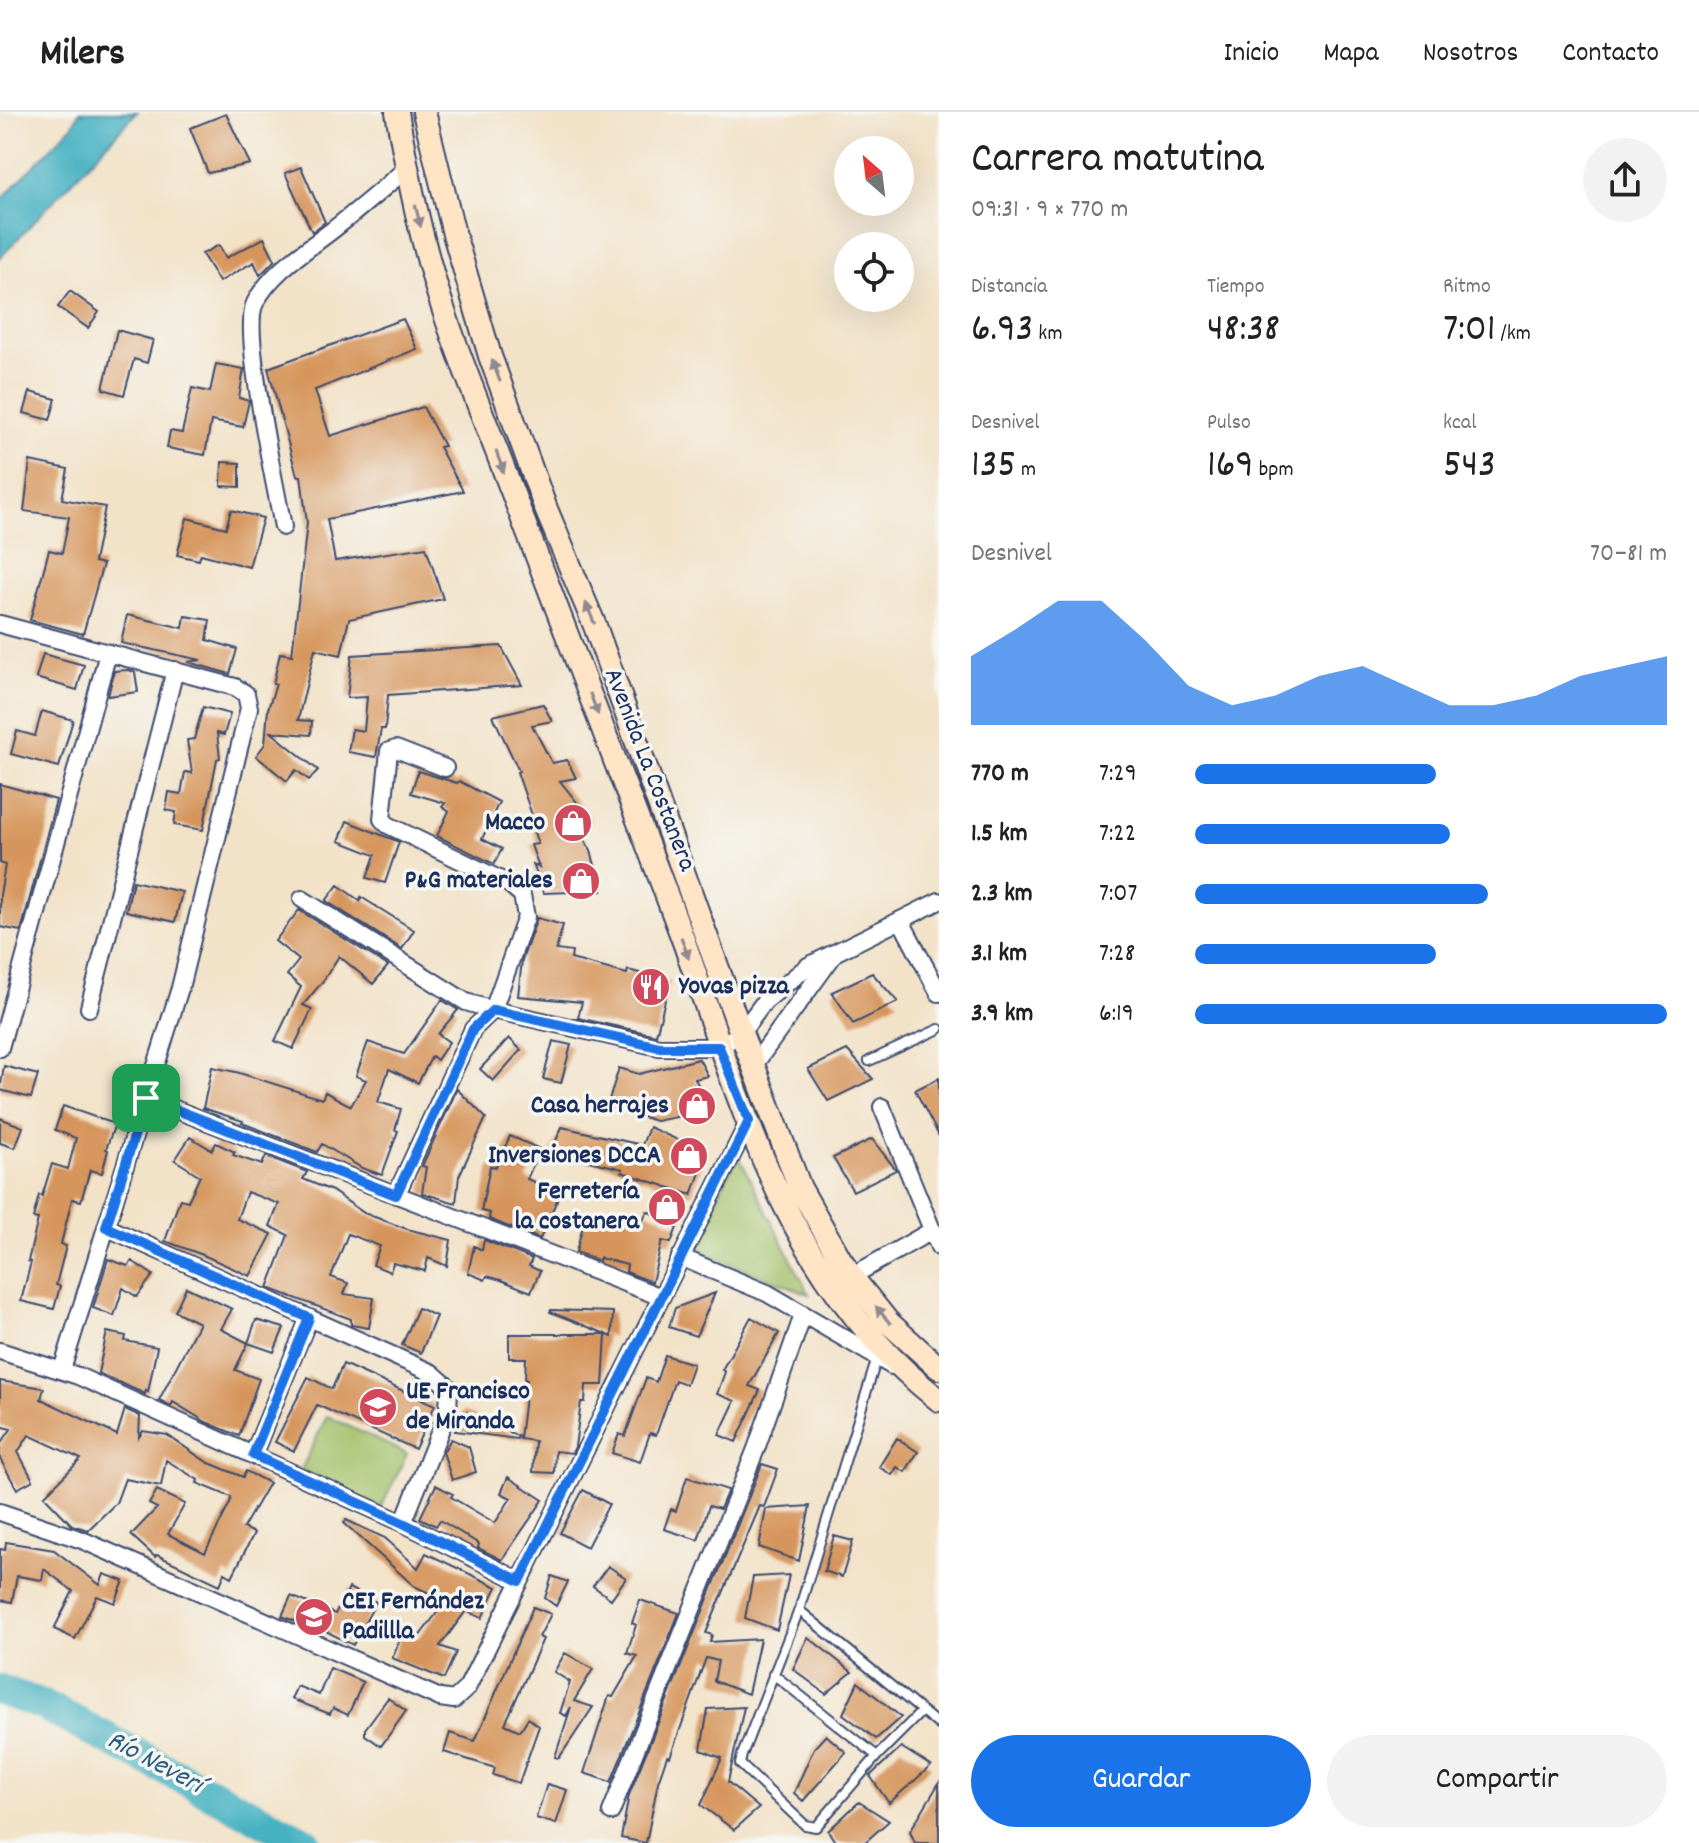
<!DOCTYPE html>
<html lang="es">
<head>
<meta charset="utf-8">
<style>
  body { margin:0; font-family:Dekko,sans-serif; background:#f2f2f2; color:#222; height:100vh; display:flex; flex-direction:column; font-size:30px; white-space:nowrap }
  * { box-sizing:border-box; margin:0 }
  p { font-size:26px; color:#767676 }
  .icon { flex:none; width:44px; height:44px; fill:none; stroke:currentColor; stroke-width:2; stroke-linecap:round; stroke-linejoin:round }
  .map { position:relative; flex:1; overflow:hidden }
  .side { display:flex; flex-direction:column; background:#fff; width:760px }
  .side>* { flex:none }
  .needle { width:52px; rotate:332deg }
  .controls { position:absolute; left:834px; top:24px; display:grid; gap:16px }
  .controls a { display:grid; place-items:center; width:80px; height:80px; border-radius:50%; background:#fff; box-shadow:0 8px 32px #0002; font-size:40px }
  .pin { position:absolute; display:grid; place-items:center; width:68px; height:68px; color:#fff; margin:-34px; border-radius:16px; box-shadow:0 4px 12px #0006 }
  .round { display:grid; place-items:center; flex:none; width:84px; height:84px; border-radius:42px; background:#f2f2f2 }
  .head { display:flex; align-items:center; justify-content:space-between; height:136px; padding:0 32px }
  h1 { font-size:44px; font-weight:600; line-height:60px }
  .stats { display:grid; grid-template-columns:repeat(3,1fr); gap:12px; height:136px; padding:8px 32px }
  .stats div { display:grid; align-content:center }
  .stats b { font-size:40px; font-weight:600 }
  .stats small { font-size:22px; font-weight:400 }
  .stats p { font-size:22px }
  .chart { height:224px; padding:16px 32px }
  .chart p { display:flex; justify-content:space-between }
  .chart svg { width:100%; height:144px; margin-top:8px; fill:#1a73e8; opacity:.7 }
  .primary-button { display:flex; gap:16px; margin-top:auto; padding:16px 32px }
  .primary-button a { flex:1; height:92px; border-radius:48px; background:#1a73e8; color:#fff; font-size:32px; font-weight:600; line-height:92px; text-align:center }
  .primary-button a+a { background:#f2f2f2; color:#222 }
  ul { padding:0 32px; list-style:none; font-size:26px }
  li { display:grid; grid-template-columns:128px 96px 1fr; align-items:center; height:60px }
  li i { height:20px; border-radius:10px; background:#1a73e8 }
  header { display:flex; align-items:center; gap:48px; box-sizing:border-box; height:112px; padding:0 40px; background:#fff; border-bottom:2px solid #e0e0e0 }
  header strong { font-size:38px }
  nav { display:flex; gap:44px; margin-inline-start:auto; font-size:28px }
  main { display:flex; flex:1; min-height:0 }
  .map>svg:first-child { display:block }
  .green { fill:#a2bf66; stroke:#5e7762; stroke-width:2 }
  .water { fill:#44b1c1; stroke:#307090; stroke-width:2 }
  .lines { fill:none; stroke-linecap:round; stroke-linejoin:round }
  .river { stroke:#44b1c1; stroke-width:32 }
  .building { fill:#d6955c }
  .lane-casing { stroke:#3b4a6e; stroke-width:12 }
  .street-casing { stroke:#3b4a6e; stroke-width:20 }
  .secondary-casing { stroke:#3b4a6e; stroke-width:26 }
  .lane { stroke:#fff; stroke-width:8 }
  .street { stroke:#fff; stroke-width:16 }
  .secondary { stroke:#ffe4c6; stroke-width:22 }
  .oneway { fill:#8d8a92 }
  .route-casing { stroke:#fff; stroke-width:16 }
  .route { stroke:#1a73e8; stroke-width:10 }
  .labels { text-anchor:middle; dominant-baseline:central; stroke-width:7; stroke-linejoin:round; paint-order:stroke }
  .street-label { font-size:26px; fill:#1b2f5e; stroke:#f6f6f2 }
  .poi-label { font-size:26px; font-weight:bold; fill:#1b2f5e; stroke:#f6f6f2; text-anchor:end }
  .water-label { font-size:28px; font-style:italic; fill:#295c81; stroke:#f6f6f2 }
</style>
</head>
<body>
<header>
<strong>Milers</strong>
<nav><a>Inicio</a><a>Mapa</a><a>Nosotros</a><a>Contacto</a></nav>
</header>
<main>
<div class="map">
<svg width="939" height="1731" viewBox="0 0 939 1731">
  <rect width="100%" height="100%" fill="#f6f6f2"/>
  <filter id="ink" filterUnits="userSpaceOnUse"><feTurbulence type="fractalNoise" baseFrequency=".0125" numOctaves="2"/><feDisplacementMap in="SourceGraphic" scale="16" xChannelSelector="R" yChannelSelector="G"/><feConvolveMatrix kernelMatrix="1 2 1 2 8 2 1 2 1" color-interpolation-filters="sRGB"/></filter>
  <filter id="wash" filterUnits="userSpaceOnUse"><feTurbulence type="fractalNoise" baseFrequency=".006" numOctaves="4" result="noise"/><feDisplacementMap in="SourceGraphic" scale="32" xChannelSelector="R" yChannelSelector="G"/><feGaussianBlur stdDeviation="1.8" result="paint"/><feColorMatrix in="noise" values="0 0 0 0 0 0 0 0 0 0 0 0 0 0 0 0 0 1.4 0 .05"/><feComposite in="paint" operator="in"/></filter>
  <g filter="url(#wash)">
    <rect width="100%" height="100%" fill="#f2e2c8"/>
    <path class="green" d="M738,1043L809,1182L693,1137Z
      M327,1304L407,1342L381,1396L301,1358Z"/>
    <path class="water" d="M79,0H137L0,146V89L73,13Z"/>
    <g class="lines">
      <path class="river" d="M0,1578L45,1594L306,1731"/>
    </g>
    <g id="blocks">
      <path class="building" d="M226,2L250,52L208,61L190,16Z
        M301,55L325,110L312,120L285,61Z
        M264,126L275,148L260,163L254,150L219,170L202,142L219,133L226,146Z
        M70,179L99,200L88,216L58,195Z
        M403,207L417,237L315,278L330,324L423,295L444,334L439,335L463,379L327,407L335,449L426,435L443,487L349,507L341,543L315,537L298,608L312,609L311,623L271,620L318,658L309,668L296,658L287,669L256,644L265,632L268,597L276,572H273L280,541L292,543L307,411L301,364H297L268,256Z
        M117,218L153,228L147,251L134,247L124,283L103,277Z
        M216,252L244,257L239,286L249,289L243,315L211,309L205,343L167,336L170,319L182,321L192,276L210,280Z
        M30,280L56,287L50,308L24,301Z
        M30,349L68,357L62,387L105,395L94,450L103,452L83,522L30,508L49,438L62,441L69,405L24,399Z
        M222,350L240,351V375L221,374Z
        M231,398L263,406L249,455L201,442L199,448L177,443L187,406L226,416Z
        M127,503L183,516L185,504L210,508L207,528L237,537L230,562L188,550L201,548L121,531Z
        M501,534L522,573L388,583L385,617H381L376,645L348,640L352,617L364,619L367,585L347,586L352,543Z
        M43,542L84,553L77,578L36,566Z
        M128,558L135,560L138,580L108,584L114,559Z
        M543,592L552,609L532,613L552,651L567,648L576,666L560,669L592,709L576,712L591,739L602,779L544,781L533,752L539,755L531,733L538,732L528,703L533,706L517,660L519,659L493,604Z
        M203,595L230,602L224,623L217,621L220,646L217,647L203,718L174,713L176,700L166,698L169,680L181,682L185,660L192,661L187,628L194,627Z
        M42,599L73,608L59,655L11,642L17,619L35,624Z
        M418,659L457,671L459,669L499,690L482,727L502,737L494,752L437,724L449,699L442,695L445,691L411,681Z
        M0,672L56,688L21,819L0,815V783L5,753L0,751Z
        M347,709L399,730L385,771L367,766L375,743L339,729Z
        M133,769L182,780L175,810L126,799Z
        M338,773L360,789L361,785L414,818L402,837L326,789Z
        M299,798L388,854L373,872L339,844L323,869L303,893L312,897L293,937L275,929L301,875L287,863L299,848L275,829Z
        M537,806L563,813L556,838L572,840L571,847L627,862L628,858L670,869L656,923L578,906L582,890L518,884L522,848Z
        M872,861L898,890L853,912L832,880Z
        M442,888L458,898L438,922L449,930L437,948L432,944L418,971L389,957L378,990L401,997L395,1018L398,1019L382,1063L362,1056L322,1032L317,1040L242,1011L243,1009L203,996L212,955L236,960L322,987L325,980L351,994L366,968L356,964L368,930L404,942Z
        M509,926L521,938L493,969L480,957Z
        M553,929L571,933L561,971L543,967Z
        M847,938L873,967L828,989L808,957Z
        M699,947L708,964L695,967L712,998L656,1009L607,994L619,956L639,962Z
        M4,954L38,963L31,986L0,978Z
        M939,966V1024L915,978Z
        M457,977L486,1006L459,1064L456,1091L422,1081L426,1055L422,1054Z
        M63,994L115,1012L106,1037L108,1038L102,1061L90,1058L81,1089L72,1087L61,1132L66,1134L56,1173L60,1174L54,1197L21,1189L31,1150L28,1149L38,1107L33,1106L39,1083L42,1084L52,1052L68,1057L76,1026L55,1018Z
        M0,1006L23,1015L15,1036L0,1031Z
        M562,1015L642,1033L649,1015L707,1041L692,1083L622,1060L623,1057L551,1040Z
        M510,1024L540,1037L527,1067L560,1081L540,1127L489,1107L490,1101L481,1099L490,1054L496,1055Z
        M190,1025L212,1038L216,1031L235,1040L233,1043L262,1053L266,1044L307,1060L303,1067L332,1079L364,1101L407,1117L451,1128L447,1154L428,1146L425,1159L393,1151L390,1160L373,1153L380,1134L348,1122L331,1165L348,1171L344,1182L374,1186L369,1216L351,1213V1207L268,1176L288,1123L270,1114L279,1092L247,1080L237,1107L272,1122L250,1164L203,1143L165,1129L180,1087L188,1089L200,1064L175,1048Z
        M872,1027L896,1058L853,1079L833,1046Z
        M647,1099L678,1113L671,1131L662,1129L652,1170L626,1160L627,1153L600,1146L599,1149L576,1140L586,1102L609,1108L611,1101L643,1108Z
        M484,1128L532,1147L529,1154L540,1159L531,1180L501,1168L487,1164L485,1168L468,1161L474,1134L482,1138Z
        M108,1147L128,1154L132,1149L153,1163L137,1185L123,1176L114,1204L93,1196Z
        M186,1175L232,1197L221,1217L248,1231L256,1208L284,1216L274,1240L248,1231L235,1258L259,1267L239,1324L206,1310L173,1290L171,1294L159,1288L199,1211L175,1199Z
        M715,1181L696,1224L669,1215L675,1196Z
        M418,1196L436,1204L421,1241L402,1233Z
        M551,1198L613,1200L612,1225L606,1222L603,1273H586L585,1290H581L575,1335L572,1341L555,1339L554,1361L533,1360L535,1329L520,1327L527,1268H525L526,1246H509V1222H606L550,1200Z
        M751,1205L779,1221L749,1274L760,1278L736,1330L719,1323L735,1289L717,1282L725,1260L722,1258Z
        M107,1220L126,1224L125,1229L157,1235L148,1280L146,1278L145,1282L98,1261Z
        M665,1243L693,1252L686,1272L675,1268L656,1323L650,1321L640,1350L612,1341L619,1322L625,1324L646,1266L656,1270Z
        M343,1252L435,1293L415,1337L317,1293L294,1339L275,1330L308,1265L332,1277Z
        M0,1269L44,1276L41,1287L117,1323L125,1297L140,1304L139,1325L143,1319L167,1323L207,1350L243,1365L246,1359L269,1371L243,1416L254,1421L232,1465L225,1461L220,1473L157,1443L155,1445L131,1423L157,1396L149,1392L157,1378L185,1392L168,1422L205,1441L230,1391L231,1385L197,1371L198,1368L166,1348L161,1374L125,1367L116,1391L88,1418L72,1413L44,1384L81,1347L29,1323L18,1340L33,1368L17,1377L0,1347V1333L11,1317L0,1314Z
        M464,1299L518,1324L517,1327L455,1319Z
        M897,1326L918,1340L905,1360L897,1355L892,1363L879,1355Z
        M451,1327L469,1335L476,1360L452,1368L443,1340Z
        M762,1352L778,1357L764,1395L760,1394L706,1521L712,1523L710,1530L760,1527L748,1582L714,1569L718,1549L706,1546L670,1645L667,1644L658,1670L646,1731L621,1726L629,1683Z
        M508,1365L543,1388L502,1448L478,1436L479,1432L440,1408L436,1414L420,1406L436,1373L453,1382L451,1385L495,1411L511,1386L501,1381Z
        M687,1365L728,1378L720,1397L709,1394L698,1428L664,1417L671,1397L676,1399Z
        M583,1378L609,1392L587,1435L560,1421Z
        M810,1394L799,1449L759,1435L766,1397Z
        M346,1408L385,1426L418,1456L426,1441L497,1475L482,1506L466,1499L440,1534L456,1540L444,1567L392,1546L403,1520L418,1526L446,1489L414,1474L344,1411Z
        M834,1424L853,1429L842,1465L824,1459Z
        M6,1430L54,1438L100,1473L104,1462L124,1469L115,1491L97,1484L75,1527L54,1517L73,1479L44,1457L42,1468L17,1464L12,1490L0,1488V1437L5,1438Z
        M608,1454L626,1466L611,1487L593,1474Z
        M789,1463L777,1518L745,1506L753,1465Z
        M552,1464L568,1470L556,1494L545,1486Z
        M349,1476L376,1490L353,1533L312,1512L310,1515L282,1504L291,1484L335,1502Z
        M640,1488L679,1501L611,1670L584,1661L609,1584L613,1585L637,1544L627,1541L636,1513L632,1511Z
        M533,1495L551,1502L539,1525L543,1527L505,1612L520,1619L528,1606L539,1614L519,1671L493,1663L495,1656L444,1640L450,1621L475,1629Z
        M808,1525L852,1560L826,1582L793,1557Z
        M565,1541L593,1557L574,1589L593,1595L559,1646L555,1645L571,1595L566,1604L560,1601L570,1570L554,1560Z
        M330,1556L363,1570L348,1603L333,1596L330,1602L291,1587L297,1574L319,1583Z
        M858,1570L901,1605L876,1627L843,1602Z
        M388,1586L406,1599L381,1634L365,1623V1617Z
        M744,1595L728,1670L759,1696L734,1718L701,1693L722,1646L701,1638L708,1597Z
        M826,1623L846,1640L803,1689L794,1681L814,1636Z
        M901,1635L931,1654L889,1691L870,1664Z
        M939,1671V1731H915L910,1719Z
        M547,1672L567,1678L556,1712L536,1706Z
        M859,1690L889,1709L864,1731H836L828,1719Z"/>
    </g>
  </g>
  <g filter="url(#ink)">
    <use href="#blocks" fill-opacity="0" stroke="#3b4a6e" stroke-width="2"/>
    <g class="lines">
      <g class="lane-casing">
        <path id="lane" d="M869,949L939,917
          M799,1498L939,1613
          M773,1562L877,1644L816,1715L805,1713L740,1652L742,1643L799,1498L877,1246
          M877,1644L922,1599"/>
      </g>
      <g class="street-casing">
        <path id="street" d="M283,415C276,376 241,218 255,191C271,160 304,140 330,120C356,100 381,78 406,57
          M0,512L235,575L246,582L249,596L180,876L62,1258
          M302,787L466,890L493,898L526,805L522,783L509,772L388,713L382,707L389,639L396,637L445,656
          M901,809L939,881
          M89,896L175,558
          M0,936L108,541
          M754,953L833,844
          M146,986L661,1185
          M882,995L939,1135
          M396,1083L473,917L493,898L659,935H719L741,921L765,889L808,854L939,789
          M106,1115L432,1261L449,1276L448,1299L403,1411
          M680,1145L767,1181L892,1254
          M852,1164L933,1118
          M0,1239L78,1264L403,1411L520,1469
          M253,1343L309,1206
          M0,1400L82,1428L440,1586L454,1588L467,1576L749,1009
          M611,1700L756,1337L803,1203"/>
      </g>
      <g class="secondary-casing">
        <path id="secondary" d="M397,0C408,65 421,130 442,193C458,243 478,291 497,340C536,444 577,547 616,651C639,711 662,770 684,830C717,923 746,1020 792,1108C829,1177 877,1240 939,1288
          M424,0L454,122L490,244L546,397L595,514L741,921L800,1076L840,1147L859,1174L888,1210L939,1256"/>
      </g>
      <use href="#lane" class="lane"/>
      <use href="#street" class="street"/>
      <use href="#secondary" class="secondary"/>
    </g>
    <defs><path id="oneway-solid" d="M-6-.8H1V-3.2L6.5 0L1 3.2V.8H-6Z" transform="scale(2)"/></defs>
    <g class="oneway">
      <use href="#oneway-solid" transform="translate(418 104) rotate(76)"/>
      <use href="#oneway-solid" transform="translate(496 259) rotate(-111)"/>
      <use href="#oneway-solid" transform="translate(500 350) rotate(70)"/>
      <use href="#oneway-solid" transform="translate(590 501) rotate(-113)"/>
      <use href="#oneway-solid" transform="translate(594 592) rotate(69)"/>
      <use href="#oneway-solid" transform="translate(685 836) rotate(71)"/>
      <use href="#oneway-solid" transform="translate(883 1203) rotate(-130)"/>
    </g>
  </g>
  <g class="lines" filter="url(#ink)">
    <g class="route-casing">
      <path id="route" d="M493,898L659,935H719L749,1009L520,1469L403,1411L253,1343L309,1206L106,1115L146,986L396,1083L473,917Z"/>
    </g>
    <use href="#route" class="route"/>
  </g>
  <defs>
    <g id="shop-disc" transform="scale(2)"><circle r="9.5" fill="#d1495b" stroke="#f6f6f2"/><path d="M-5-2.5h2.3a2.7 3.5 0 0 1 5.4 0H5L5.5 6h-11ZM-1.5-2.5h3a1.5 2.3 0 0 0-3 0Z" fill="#fff"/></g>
    <g id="restaurant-disc" transform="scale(2)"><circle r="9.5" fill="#d1495b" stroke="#f6f6f2"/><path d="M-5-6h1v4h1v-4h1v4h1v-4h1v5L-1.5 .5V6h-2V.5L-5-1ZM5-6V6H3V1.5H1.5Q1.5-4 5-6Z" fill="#fff"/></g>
    <g id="school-disc" transform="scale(2)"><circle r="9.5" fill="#d1495b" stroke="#f6f6f2"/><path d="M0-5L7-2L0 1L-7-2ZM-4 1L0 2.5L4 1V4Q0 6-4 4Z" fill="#fff"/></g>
  </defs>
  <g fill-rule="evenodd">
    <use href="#shop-disc" x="573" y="711"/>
    <use href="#shop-disc" x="581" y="769"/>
    <use href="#restaurant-disc" x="651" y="875"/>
    <use href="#shop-disc" x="697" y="994"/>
    <use href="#shop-disc" x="689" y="1044"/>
    <use href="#shop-disc" x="667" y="1095"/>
    <use href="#school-disc" x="378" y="1295"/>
    <use href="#school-disc" x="314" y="1505"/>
  </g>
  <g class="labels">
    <g class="street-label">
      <text transform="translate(649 658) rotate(69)">Avenida La Costanera</text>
    </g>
    <g class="poi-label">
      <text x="545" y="711">Macco</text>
      <text x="553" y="769">P&amp;G materiales</text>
      <text x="679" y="875" text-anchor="start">Yovas pizza</text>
      <text x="669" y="994">Casa herrajes</text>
      <text x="661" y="1044">Inversiones DCCA</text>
      <text x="639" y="1080">Ferretería<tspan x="639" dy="30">la costanera</tspan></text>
      <text x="406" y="1280" text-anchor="start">UE Francisco<tspan x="406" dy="30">de Miranda</tspan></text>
      <text x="342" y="1490" text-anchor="start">CEI Fernández<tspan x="342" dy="30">Padillla</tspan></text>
    </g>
    <g class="water-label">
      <text transform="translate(154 1652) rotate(28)">Río Neverí</text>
    </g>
  </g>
</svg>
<div class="controls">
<a><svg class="needle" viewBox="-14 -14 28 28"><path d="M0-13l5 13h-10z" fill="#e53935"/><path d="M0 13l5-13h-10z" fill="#767676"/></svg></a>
<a><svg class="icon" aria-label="locate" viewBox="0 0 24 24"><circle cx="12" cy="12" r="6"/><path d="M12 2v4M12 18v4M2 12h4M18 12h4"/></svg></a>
</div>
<div class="pin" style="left:146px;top:986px;background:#1e9e55"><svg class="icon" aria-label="arrive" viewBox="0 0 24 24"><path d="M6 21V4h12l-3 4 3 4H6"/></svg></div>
</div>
<section class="side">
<div class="head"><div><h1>Carrera matutina</h1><p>09:31 · 9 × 770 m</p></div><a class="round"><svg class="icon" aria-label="share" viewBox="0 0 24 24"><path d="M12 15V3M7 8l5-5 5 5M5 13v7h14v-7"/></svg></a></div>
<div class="stats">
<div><p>Distancia</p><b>6.93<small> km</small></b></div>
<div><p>Tiempo</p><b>48:38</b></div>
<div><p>Ritmo</p><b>7:01<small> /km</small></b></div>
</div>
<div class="stats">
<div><p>Desnivel</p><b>135<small> m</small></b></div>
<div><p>Pulso</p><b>169<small> bpm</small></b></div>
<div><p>kcal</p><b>543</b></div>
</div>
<div class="chart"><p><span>Desnivel</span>70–81 m</p>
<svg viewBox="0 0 160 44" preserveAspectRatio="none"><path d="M0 44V23L10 15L20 6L30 6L40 18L50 32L60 38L70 35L80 29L90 26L100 32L110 38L120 38L130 35L140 29L150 26L160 23V44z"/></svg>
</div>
<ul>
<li><b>770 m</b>7:29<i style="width:51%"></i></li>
<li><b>1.5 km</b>7:22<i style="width:54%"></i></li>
<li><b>2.3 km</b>7:07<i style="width:62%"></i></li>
<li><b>3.1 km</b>7:28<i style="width:51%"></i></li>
<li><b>3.9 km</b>6:19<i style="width:100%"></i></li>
</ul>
<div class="primary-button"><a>Guardar</a><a>Compartir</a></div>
</section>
</main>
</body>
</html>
